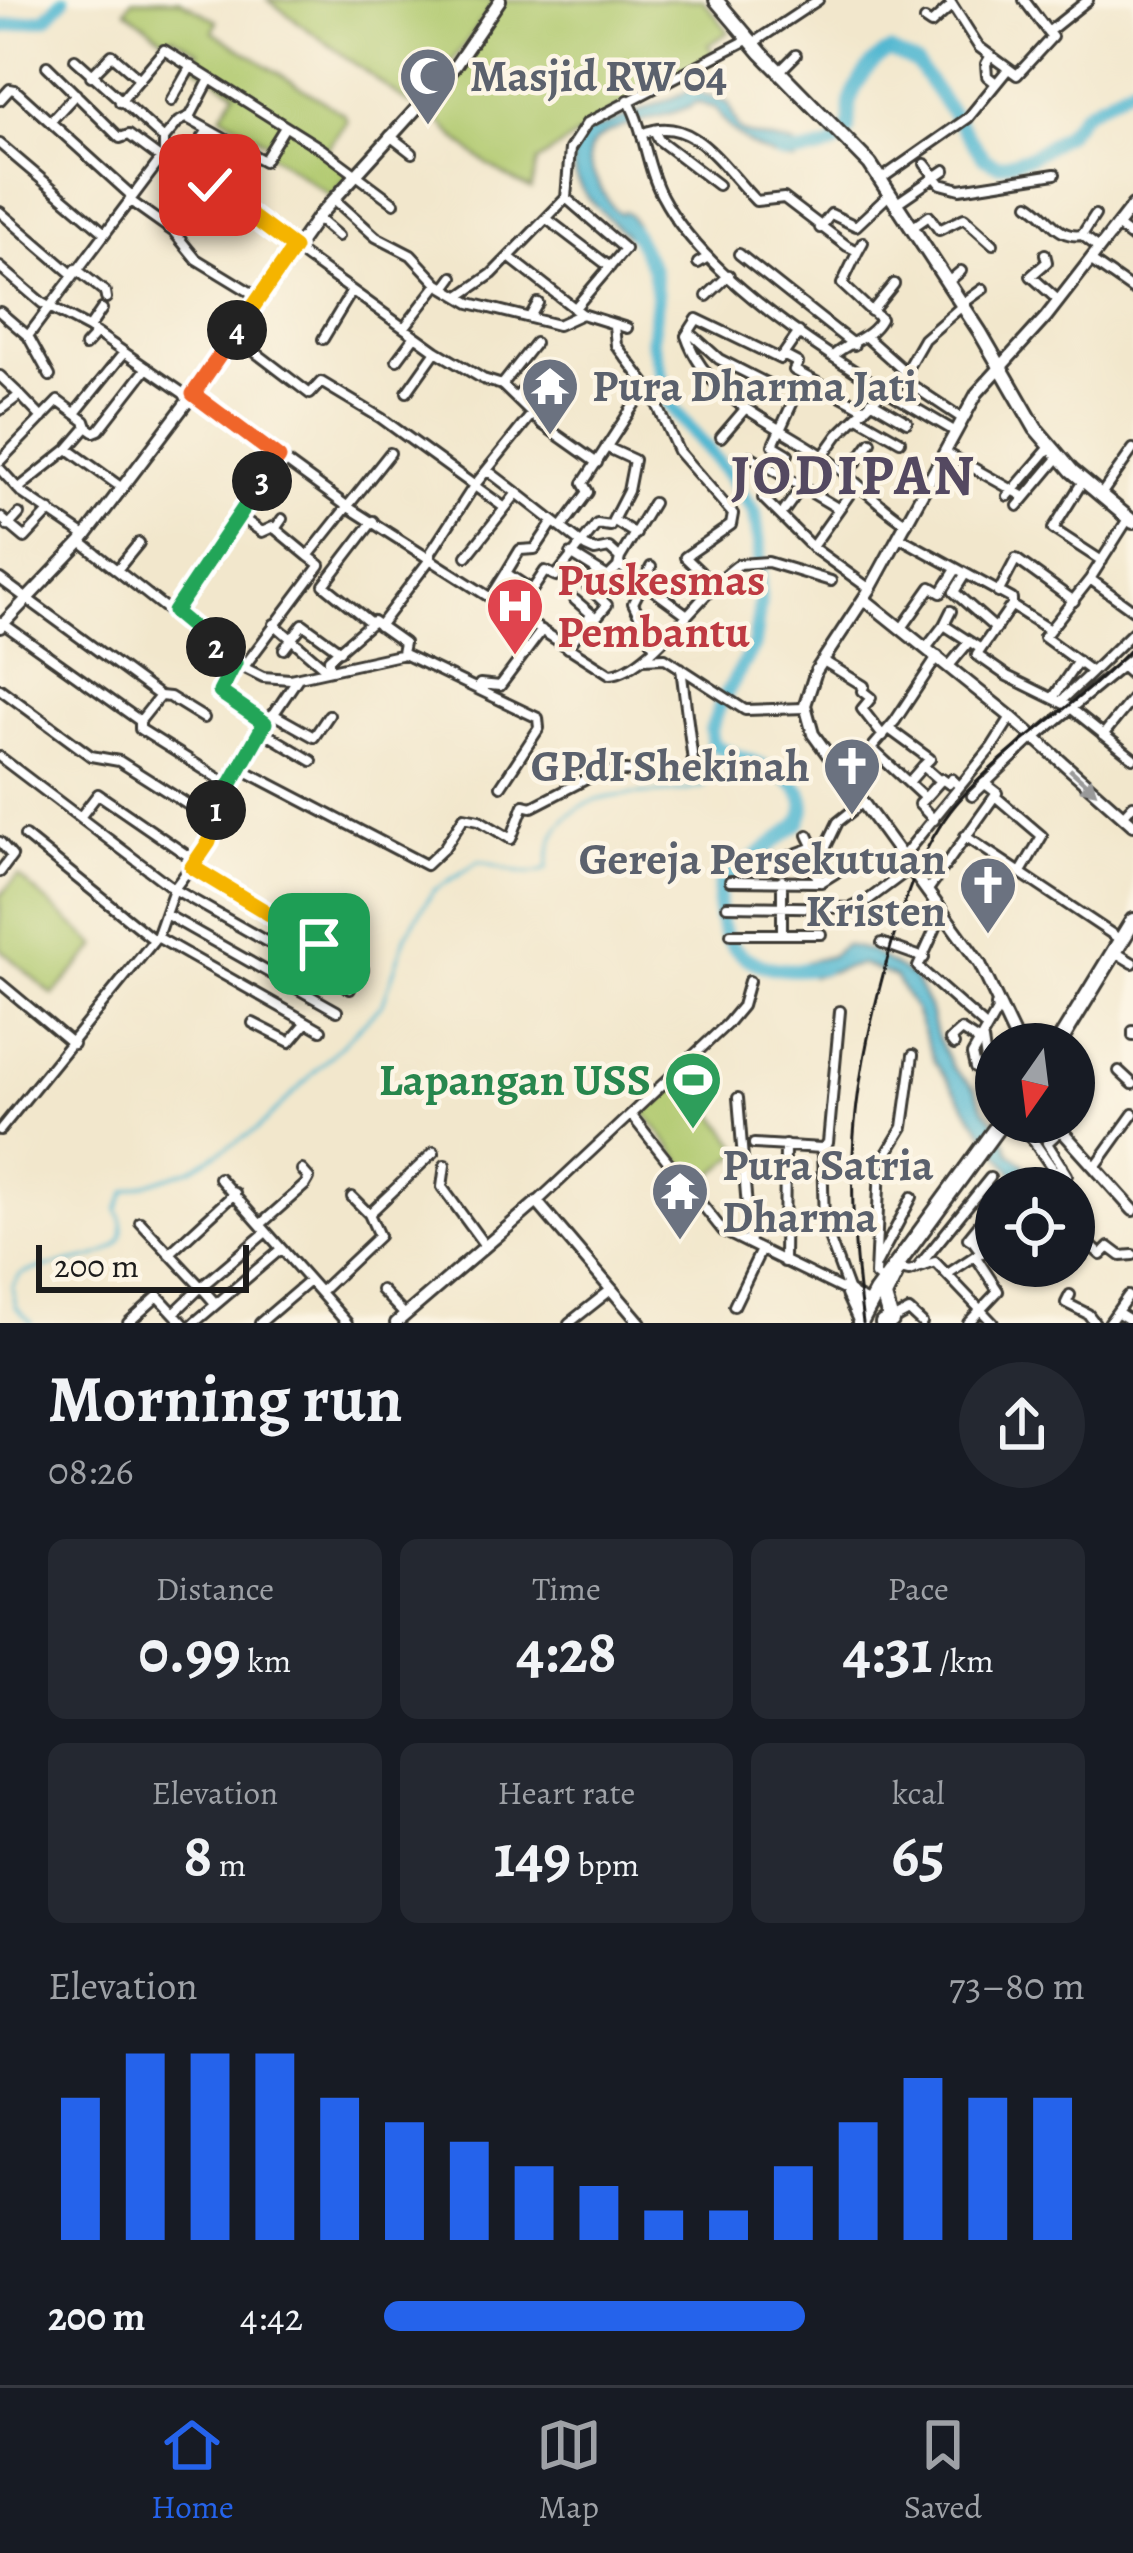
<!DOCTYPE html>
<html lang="en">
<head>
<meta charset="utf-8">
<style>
  body { margin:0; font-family:Alegreya,serif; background:#242831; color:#f1f3f6; height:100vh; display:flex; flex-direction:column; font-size:45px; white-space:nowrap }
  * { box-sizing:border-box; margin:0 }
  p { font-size:39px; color:#9ea1a6 }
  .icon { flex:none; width:66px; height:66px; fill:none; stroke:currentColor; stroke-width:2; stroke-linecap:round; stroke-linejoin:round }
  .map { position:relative; height:1323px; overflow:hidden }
  .side { display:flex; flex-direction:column; background:#171b24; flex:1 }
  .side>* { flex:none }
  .needle { width:78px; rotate:194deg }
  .controls { position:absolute; left:975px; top:1023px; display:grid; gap:24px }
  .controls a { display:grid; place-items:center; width:120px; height:120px; border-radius:50%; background:#171b24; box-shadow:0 3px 9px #0004; font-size:60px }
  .scale { position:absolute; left:36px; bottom:30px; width:213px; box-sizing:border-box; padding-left:12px; border:6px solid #1c1c1c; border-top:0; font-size:33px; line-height:42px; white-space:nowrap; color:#1c1c1c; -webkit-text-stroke:9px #fcf5e5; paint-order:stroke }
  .pin { position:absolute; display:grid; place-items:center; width:102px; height:102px; color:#fff; margin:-51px; border-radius:24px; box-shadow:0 6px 18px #0006 }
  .km { position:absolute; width:60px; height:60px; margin:-30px; border-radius:50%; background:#222; color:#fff; font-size:33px; line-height:60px; text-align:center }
  .round { display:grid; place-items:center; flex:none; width:126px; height:126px; border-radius:63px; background:#242831 }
  .headline { display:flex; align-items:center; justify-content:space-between; height:204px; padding:0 48px }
  h1 { font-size:66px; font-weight:700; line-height:90px }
  .figures { display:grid; grid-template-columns:repeat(3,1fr); gap:18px; height:204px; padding:12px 48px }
  .figures div { display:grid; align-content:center; border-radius:18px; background:#242831; text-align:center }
  .figures b { font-size:60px; font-weight:700 }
  .figures small { font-size:33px; font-weight:400 }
  .figures p { font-size:33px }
  .chart { height:336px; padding:24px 48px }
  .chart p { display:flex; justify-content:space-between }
  .chart svg { width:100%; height:216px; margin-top:12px; stroke:#2563eb; stroke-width:6 }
  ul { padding:0 48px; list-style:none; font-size:39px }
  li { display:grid; grid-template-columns:192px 144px 1fr; align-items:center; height:90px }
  li i { height:30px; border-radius:15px; background:#2563eb }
  .tab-bar { display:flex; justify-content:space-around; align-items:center; height:168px; border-top:3px solid #363941; background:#171b24; font-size:33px; color:#9ea1a6 }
  .tab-bar a { display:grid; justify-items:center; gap:6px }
  .tab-bar .current { color:#2563eb }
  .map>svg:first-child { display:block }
  .green { fill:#b0c96e; stroke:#667245; stroke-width:3 }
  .water { fill:#52b8d1; stroke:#376a76; stroke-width:3 }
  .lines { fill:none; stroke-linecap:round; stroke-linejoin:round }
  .stream { stroke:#52b8d1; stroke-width:3 }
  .river { stroke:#52b8d1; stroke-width:14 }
  .street-casing { stroke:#3c3a36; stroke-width:14 }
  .secondary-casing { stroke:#3c3a36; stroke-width:16 }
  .primary-casing { stroke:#3c3a36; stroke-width:18 }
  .highway-casing { stroke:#3c3a36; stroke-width:20 }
  .street { stroke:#fff; stroke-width:8 }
  .secondary { stroke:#fff; stroke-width:10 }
  .primary { stroke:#fff; stroke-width:12 }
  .highway { stroke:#fff; stroke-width:14 }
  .rail { stroke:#1c1c1c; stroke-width:3 }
  .oneway { fill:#999 }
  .split-1-casing { stroke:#fff; stroke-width:24 }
  .split-2-casing { stroke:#fff; stroke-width:24 }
  .split-3-casing { stroke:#fff; stroke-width:24 }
  .split-4-casing { stroke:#fff; stroke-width:24 }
  .split-5-casing { stroke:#fff; stroke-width:24 }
  .split-1 { stroke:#f5b400; stroke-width:15 }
  .split-2 { stroke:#22a559; stroke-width:15 }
  .split-3 { stroke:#22a559; stroke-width:15 }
  .split-4 { stroke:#f0652b; stroke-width:15 }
  .split-5 { stroke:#f5b400; stroke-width:15 }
  .labels { text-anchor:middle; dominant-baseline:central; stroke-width:9; stroke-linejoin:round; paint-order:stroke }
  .worship-label { font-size:45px; font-weight:bold; fill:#5b616d; stroke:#fcf5e5; text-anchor:start }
  .health-label { font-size:45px; font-weight:bold; fill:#be3a42; stroke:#fcf5e5; text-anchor:start }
  .leisure-label { font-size:45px; font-weight:bold; fill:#27864d; stroke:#fcf5e5; text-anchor:end }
  .district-label { font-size:57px; font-weight:bold; letter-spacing:3px; fill:#544961; stroke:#fcf5e5 }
</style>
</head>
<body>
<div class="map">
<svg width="1133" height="1323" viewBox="0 0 1133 1323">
  <rect width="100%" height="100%" fill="#fcf5e5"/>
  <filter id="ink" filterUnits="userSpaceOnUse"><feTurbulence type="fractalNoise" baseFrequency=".00833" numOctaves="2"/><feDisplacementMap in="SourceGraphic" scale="24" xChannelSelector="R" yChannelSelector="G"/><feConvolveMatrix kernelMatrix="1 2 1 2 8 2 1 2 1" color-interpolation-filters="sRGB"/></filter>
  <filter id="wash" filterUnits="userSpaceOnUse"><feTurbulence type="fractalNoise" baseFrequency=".004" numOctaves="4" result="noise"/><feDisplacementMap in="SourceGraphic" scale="48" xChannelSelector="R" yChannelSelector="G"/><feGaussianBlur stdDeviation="2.7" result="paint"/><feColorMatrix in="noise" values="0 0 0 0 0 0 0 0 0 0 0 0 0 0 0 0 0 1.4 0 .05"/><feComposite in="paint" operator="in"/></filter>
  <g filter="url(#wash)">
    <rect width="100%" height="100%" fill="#f2e7cc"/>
    <path class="green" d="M132,0H179L217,21L213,32L344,114L347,121L324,153L352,172L331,196L269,153L272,145L221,115L235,92L194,65L199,52L172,36L168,42L125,10Z
      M268,0H496L449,66L411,105Z
      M505,0H703L729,32L708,45L716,57L639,94L537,162L531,189C487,170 457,140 423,106L458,69Z
      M18,876L97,946L53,995L0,949V896Z
      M686,1076L742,1151L700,1185L644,1112Z"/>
    <path class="water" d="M691,90L728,103L739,129L746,134L795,145V161C761,157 732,137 715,108L696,102C675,121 576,122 590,165C594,176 606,200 614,208C625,220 618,205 630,216C636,222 640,235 644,242L639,247C611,217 552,183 580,136Z
      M845,945L870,951L914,978L929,1007L936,1035L952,1067L975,1089L984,1109L1001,1129L1010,1153L1023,1163L1033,1188L1020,1184L934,1061L915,1010L895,977L862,964L812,976L806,962L831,956Z"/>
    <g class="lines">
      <path class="stream" d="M32,1323L16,1307L12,1287L20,1275C49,1258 148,1267 117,1210L126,1191L192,1169L258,1129L383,1003L406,935L433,891L479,861C505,866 522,880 547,869C549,858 550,842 556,832C585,780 656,801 704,787L714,774L723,751"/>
      <path class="river" d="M0,27L46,18L63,0
        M780,153C799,155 839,151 848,130C852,122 848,111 850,102C856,83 872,58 890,51L917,64L984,158L998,165L1030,157L1065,135L1083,113L1133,85
        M632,230L653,269L657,297L652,340L669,404L727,473L755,513L759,543L760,603L754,645L720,705L711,730L713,744C737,761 828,775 798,824L720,884C710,956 760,977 823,967"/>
    </g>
  </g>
  <g filter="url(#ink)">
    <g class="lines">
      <g class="street-casing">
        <path id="street" d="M949,0L979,47L1017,75L1052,37L1048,32L1088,0
          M1024,0L1048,32
          M925,20L931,24L952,5
          M753,43L818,0
          M990,57L986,64L987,76L996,83
          M75,59L164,139V155
          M47,66L120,138L129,135L160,158
          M780,71L796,55
          M91,76L112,55L140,79
          M210,79L189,119L264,161L285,127
          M0,100L10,89L15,90L132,196
          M628,100C645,130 646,167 662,196C711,290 865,379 956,432
          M171,101L191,66
          M120,102L164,50L323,150L394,203
          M50,122L76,94
          M654,130L659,140L718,185
          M642,134C692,111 725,170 756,201L784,198L847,246L858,251L863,242
          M390,136L412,153
          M164,139L178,122L188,117
          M0,144L105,233
          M164,155L436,351L483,379L502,385L542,424L597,463
          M925,164L941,184L960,189L1055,174
          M183,166L208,130
          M881,179L968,118L1008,69
          M566,198L625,249L574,309
          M334,199L376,237L411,255L438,284L470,303L558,325L582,314
          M129,200L174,232L196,259L260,298
          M897,203L945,170
          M1029,204C1049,215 1056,239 1082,235
          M0,212L72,274
          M1095,215L1082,235L1099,248
          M317,218L338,236
          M547,219L610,267
          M1117,226L1133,238
          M913,227L929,216L939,230L964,218L993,244
          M820,228L831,214L856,226L890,194
          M175,232L210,186
          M858,251L842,284L871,311
          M739,254L854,345
          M1045,254L1047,262L1031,276L1059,301
          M509,257L582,314L627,328
          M1090,260L1133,290
          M698,263L708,257
          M0,267L42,303L89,328L190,398
          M76,269L105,292L106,298
          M948,282L961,271
          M445,288L453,277
          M460,296L492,274L566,198L570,149L587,123L749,39
          M707,296L729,275
          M962,304L983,289
          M0,312L28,336L50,376
          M531,315L538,303
          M614,326L616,345L651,391L678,451L733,514L731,525L685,557L714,585
          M89,328L102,309
          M404,328L438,284
          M689,332L719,359L776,388
          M28,336L164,155
          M234,336L310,394L321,382L381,418L505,508
          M866,337L903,370
          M323,339L352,291
          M85,346L96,334
          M783,355L799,332
          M834,355C850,341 870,339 881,319L872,311L894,284
          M397,360L415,336
          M0,376L20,395
          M901,378L963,419
          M502,385L535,343
          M407,392L436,351
          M893,393L924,339L962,306
          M193,394L348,507L610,674C649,672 704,588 739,564L768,562L831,581
          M516,398L543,367
          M871,401L907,422
          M865,409L794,370L798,363L783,355L780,359L697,319L686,336C708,401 774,421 826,458C854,478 877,505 907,524
          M0,410L20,395L42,418
          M76,412L123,354
          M858,417L900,441
          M87,427L94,432L99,430L147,368
          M721,437L745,409
          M68,449L122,488
          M945,452L1025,497
          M750,456L839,509
          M823,456L838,435L886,388
          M0,461L58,401L85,421L87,427
          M0,469L22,493L85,536
          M487,470L517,493
          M780,471L788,454L773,445L796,395
          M846,476L871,442
          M1083,481L1053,529L1102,561
          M856,485L812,547L870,589
          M18,489L68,449L87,427
          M1008,496L1050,447
          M1100,496L1133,449
          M763,498L812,547
          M1018,506L1059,457
          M785,510L802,486
          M238,515L262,532L273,527L308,556
          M0,517L25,538L50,511
          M1128,519L1090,579L1044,637L1092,672L1133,632
          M613,520L636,534
          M8,526L19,514
          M562,527L588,492L583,483L647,385
          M275,529L282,519
          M899,537L1012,599V606L1048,629
          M81,542L235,663L263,677L290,679L404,654L538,718L539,728L501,786
          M467,556L517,493L586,547L595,551L609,548L620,558L618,567L608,577L571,554
          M428,557L474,486L532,414
          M620,558L653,503
          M619,565L686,614
          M651,567L633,603L654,646
          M117,570L139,543
          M506,573L520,550L535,549L553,522
          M964,576L954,592L996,629
          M0,579L160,696L170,697L204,718
          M1090,579L1133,610
          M998,593L1016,559L1074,601
          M491,597L506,573L532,590
          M575,600L596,618L607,605L588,587L597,572
          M174,612L279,458
          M517,613L545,571L556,576L597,524L610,526L628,491L634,460L606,447
          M1,622L140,721
          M371,623L324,585L373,521
          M274,624L325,668
          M944,625L951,611
          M379,626L431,558
          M902,628L931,587L941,593L955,571
          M927,647L944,625L981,649L977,655L1007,676L1068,706L1133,758
          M568,648L591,614
          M284,649L303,624L340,651
          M981,649L1011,606
          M643,659L665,658L745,710L805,708
          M822,660L864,686L862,691L871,698L862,709L883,736
          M235,663L220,692L265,723
          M949,666L968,643
          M329,667V659L373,621L404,643L402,653
          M1123,667L1133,676
          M243,668L320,565L308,556L390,453
          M480,684L500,686L542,630
          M0,689L91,756L119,761L212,820
          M160,696L140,721V729L229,785
          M1053,698L1078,661
          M1060,702L1092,672
          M273,714L314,737L329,715
          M889,729L930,759L923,766
          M260,730L312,761
          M1103,735L1133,698
          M1035,738L1133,657
          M872,749L925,798L919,804L934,820
          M0,757L174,889L350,989
          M238,767L426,865L444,848L464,817L479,820L511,839L524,805L532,807L598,773L626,771L688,778L694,769L681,668
          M847,777L895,721L938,656
          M909,782L923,766L940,781
          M972,796L1034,737
          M995,796L1042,836L1021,872
          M925,798L942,779L949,784L952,779L959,786
          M81,816L98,794L197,862
          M1123,816L1133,805
          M808,835L819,858
          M25,836L154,940
          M965,836L1121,940
          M0,842L12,856L0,872
          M904,855L992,747L1011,717
          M781,859L814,847
          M192,867L363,969
          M730,881L821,882L837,872
          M821,882L810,866L822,855L838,822L863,802
          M928,890L997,793L984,783
          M727,906L850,908L868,900L911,868
          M167,915L337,1011
          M946,918L938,923L918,967L986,1027
          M731,934H821
          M782,934V880
          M157,937L321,1030
          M882,943L924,958
          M1115,952L1133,963
          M305,965L319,943
          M0,983L73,1044
          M840,1011L828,1143L822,1148L824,1224L849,1292
          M253,1023L290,1042L306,1023
          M1133,1031V1036
          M983,1040L991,1095L996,1094
          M954,1045L950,1040L961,1030L978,1041
          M975,1068L972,1055L997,1011L996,1006
          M1119,1071L1133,1084
          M738,1098L750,1244
          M632,1116L723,1231L870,1303
          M1040,1122L1031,1130L1032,1139L1055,1172L1062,1166
          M0,1130L157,937L174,889L209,842L219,802L238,767L298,678
          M754,1144L822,1148
          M445,1165L442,1187L485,1246
          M1095,1167L1133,1114
          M219,1178L347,1323
          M1049,1188L1067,1175L1047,1143L1061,1130
          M537,1202L727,1024L742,1006L749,981
          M369,1214L434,1152
          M140,1222L201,1287L174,1313
          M261,1224L305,1185L309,1178L302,1170
          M973,1241L968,1238L989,1212
          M982,1253L973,1241L996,1223
          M169,1254L235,1193
          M1079,1259L1091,1246L1101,1255L1109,1247L1121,1256L1133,1255
          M784,1262L785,1145
          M876,1265L912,1197
          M919,1266L990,1178
          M949,1273L996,1242
          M883,1281L875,1275L880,1165L903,1127L913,1055
          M381,1290L405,1315
          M320,1292L379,1236L369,1214L352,1197
          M1070,1295L1066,1303L1088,1314L1095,1323
          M885,1301L901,1269L909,1271L935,1262L993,1323
          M216,1304L201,1287L266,1232
          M734,1306L761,1250
          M1117,1312L1133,1322
          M892,1320L909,1311L922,1323
          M128,1323L158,1296L183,1323
          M194,1323L281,1249
          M260,1323L309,1281
          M569,1323L612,1289
          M968,1323L998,1291L976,1257
          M1109,1323L1128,1296"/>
      </g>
      <g class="secondary-casing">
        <path id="secondary" d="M864,599L1011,717L1133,825
          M0,627L81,542L190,398L317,218L455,66L500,0
          M1018,1044L980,964L813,734L805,705L816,671L870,589L977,393L1046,317L1133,205
          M1054,1122L1133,1210
          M396,1323L537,1202L640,1323"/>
      </g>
      <g class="primary-casing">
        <path id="primary" d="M716,0L761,53L870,164L980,332L1036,429L1072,471L1133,522"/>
      </g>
      <g class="highway-casing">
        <path id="highway" d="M1058,1044L1133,921
          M881,1287L891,1321L883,1323
          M849,1294L861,1320
          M860,1323L876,1293L1001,1122"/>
      </g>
      <use href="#street" class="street"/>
      <use href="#secondary" class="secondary"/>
      <use href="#primary" class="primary"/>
      <use href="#highway" class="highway"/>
      <path class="rail" d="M863,1323C844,1178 849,1094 889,953C904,901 921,846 956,804C1008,743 1080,706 1133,646"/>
    </g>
    <defs><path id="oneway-solid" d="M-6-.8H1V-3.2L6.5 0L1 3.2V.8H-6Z" transform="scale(3)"/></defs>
    <use class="oneway" href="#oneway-solid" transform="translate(1083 781) rotate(42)"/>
  </g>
  <g class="lines" filter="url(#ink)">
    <g class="split-1-casing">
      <path id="split-1" d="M216,810L209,842L192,867L319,944"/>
    </g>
    <g class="split-2-casing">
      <path id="split-2" d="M216,647L235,663L220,692L265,723L216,810"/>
    </g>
    <g class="split-3-casing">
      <path id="split-3" d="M216,647L174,612L262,481"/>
    </g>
    <g class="split-4-casing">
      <path id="split-4" d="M237,330L193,394L279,458L262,481"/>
    </g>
    <g class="split-5-casing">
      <path id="split-5" d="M210,185L294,248L237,330"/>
    </g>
    <use href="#split-1" class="split-1"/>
    <use href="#split-2" class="split-2"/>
    <use href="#split-3" class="split-3"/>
    <use href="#split-4" class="split-4"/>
    <use href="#split-5" class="split-5"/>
  </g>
  <defs>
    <g id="mosque-pin" transform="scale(3)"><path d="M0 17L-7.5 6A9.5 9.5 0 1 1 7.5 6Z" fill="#6b7280" stroke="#fcf5e5"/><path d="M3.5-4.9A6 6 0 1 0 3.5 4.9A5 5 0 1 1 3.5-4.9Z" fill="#fff"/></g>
    <g id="temple-pin" transform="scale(3)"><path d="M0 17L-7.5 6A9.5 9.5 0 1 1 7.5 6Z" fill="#6b7280" stroke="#fcf5e5"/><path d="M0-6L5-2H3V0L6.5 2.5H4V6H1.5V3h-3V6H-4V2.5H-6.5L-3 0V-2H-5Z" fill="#fff"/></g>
    <g id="hospital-pin" transform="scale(3)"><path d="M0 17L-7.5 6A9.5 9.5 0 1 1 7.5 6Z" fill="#e0444e" stroke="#fcf5e5"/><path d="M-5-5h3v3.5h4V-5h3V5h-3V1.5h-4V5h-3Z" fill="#fff"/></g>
    <g id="church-pin" transform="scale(3)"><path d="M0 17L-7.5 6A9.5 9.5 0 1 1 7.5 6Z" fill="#6b7280" stroke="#fcf5e5"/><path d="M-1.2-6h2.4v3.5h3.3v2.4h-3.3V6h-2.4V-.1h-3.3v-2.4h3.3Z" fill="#fff"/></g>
    <g id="stadium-pin" transform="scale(3)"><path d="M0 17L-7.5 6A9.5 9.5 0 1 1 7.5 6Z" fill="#2e9e5b" stroke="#fcf5e5"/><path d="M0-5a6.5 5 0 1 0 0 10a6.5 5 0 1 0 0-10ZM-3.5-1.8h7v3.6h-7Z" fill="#fff"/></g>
  </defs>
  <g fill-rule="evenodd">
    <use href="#mosque-pin" x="428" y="76"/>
    <use href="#temple-pin" x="550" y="386"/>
    <use href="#hospital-pin" x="515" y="606"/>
    <use href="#church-pin" x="852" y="766"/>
    <use href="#church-pin" x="988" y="885"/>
    <use href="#stadium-pin" x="693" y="1080"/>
    <use href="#temple-pin" x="680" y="1191"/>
  </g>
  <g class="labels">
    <g class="worship-label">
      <text x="470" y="76">Masjid RW 04</text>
      <text x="592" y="386">Pura Dharma Jati</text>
      <text x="810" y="766" text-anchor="end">GPdI Shekinah</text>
      <text x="946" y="859" text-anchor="end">Gereja Persekutuan<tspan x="946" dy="52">Kristen</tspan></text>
      <text x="722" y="1165">Pura Satria<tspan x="722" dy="52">Dharma</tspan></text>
    </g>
    <g class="health-label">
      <text x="557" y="580">Puskesmas<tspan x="557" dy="52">Pembantu</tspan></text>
    </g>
    <g class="leisure-label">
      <text x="651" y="1080">Lapangan USS</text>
    </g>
    <g class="district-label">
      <text x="854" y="475">JODIPAN</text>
    </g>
  </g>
</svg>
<div class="controls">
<a><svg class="needle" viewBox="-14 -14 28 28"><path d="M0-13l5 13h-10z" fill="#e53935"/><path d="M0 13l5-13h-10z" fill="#9ea1a6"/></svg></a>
<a><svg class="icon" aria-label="locate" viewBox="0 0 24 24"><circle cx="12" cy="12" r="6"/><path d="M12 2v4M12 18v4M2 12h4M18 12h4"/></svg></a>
</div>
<div class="scale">200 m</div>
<div class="pin" style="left:319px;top:944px;background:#1e9e55"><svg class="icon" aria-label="arrive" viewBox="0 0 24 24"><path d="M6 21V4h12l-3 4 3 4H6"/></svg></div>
<div class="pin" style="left:210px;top:185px;background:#d93025"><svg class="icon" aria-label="check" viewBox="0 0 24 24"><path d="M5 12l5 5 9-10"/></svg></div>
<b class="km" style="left:216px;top:810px">1</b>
<b class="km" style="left:216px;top:647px">2</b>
<b class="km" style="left:262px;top:481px">3</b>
<b class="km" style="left:237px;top:330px">4</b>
</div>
<section class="side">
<div class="headline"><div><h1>Morning run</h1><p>08:26</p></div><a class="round"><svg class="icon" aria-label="share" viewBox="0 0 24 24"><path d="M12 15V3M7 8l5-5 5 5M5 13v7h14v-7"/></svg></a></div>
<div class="figures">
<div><p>Distance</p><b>0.99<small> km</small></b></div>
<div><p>Time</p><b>4:28</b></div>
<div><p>Pace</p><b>4:31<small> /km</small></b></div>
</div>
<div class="figures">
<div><p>Elevation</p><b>8<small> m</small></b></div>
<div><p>Heart rate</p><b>149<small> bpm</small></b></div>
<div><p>kcal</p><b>65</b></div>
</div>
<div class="chart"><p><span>Elevation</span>73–80 m</p>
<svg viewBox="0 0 160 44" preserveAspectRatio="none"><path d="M5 44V15M15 44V6M25 44V6M35 44V6M45 44V15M55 44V20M65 44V24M75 44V29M85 44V33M95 44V38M105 44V38M115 44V29M125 44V20M135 44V11M145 44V15M155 44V15"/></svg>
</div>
<ul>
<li><b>200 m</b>4:42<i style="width:60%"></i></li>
</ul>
</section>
<nav class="tab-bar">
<a class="current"><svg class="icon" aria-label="home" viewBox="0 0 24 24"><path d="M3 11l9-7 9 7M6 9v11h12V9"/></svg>Home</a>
<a><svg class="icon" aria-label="map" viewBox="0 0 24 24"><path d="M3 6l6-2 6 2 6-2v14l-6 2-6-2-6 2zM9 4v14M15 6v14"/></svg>Map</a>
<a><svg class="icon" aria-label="saved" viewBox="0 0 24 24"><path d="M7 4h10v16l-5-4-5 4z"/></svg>Saved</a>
</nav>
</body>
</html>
